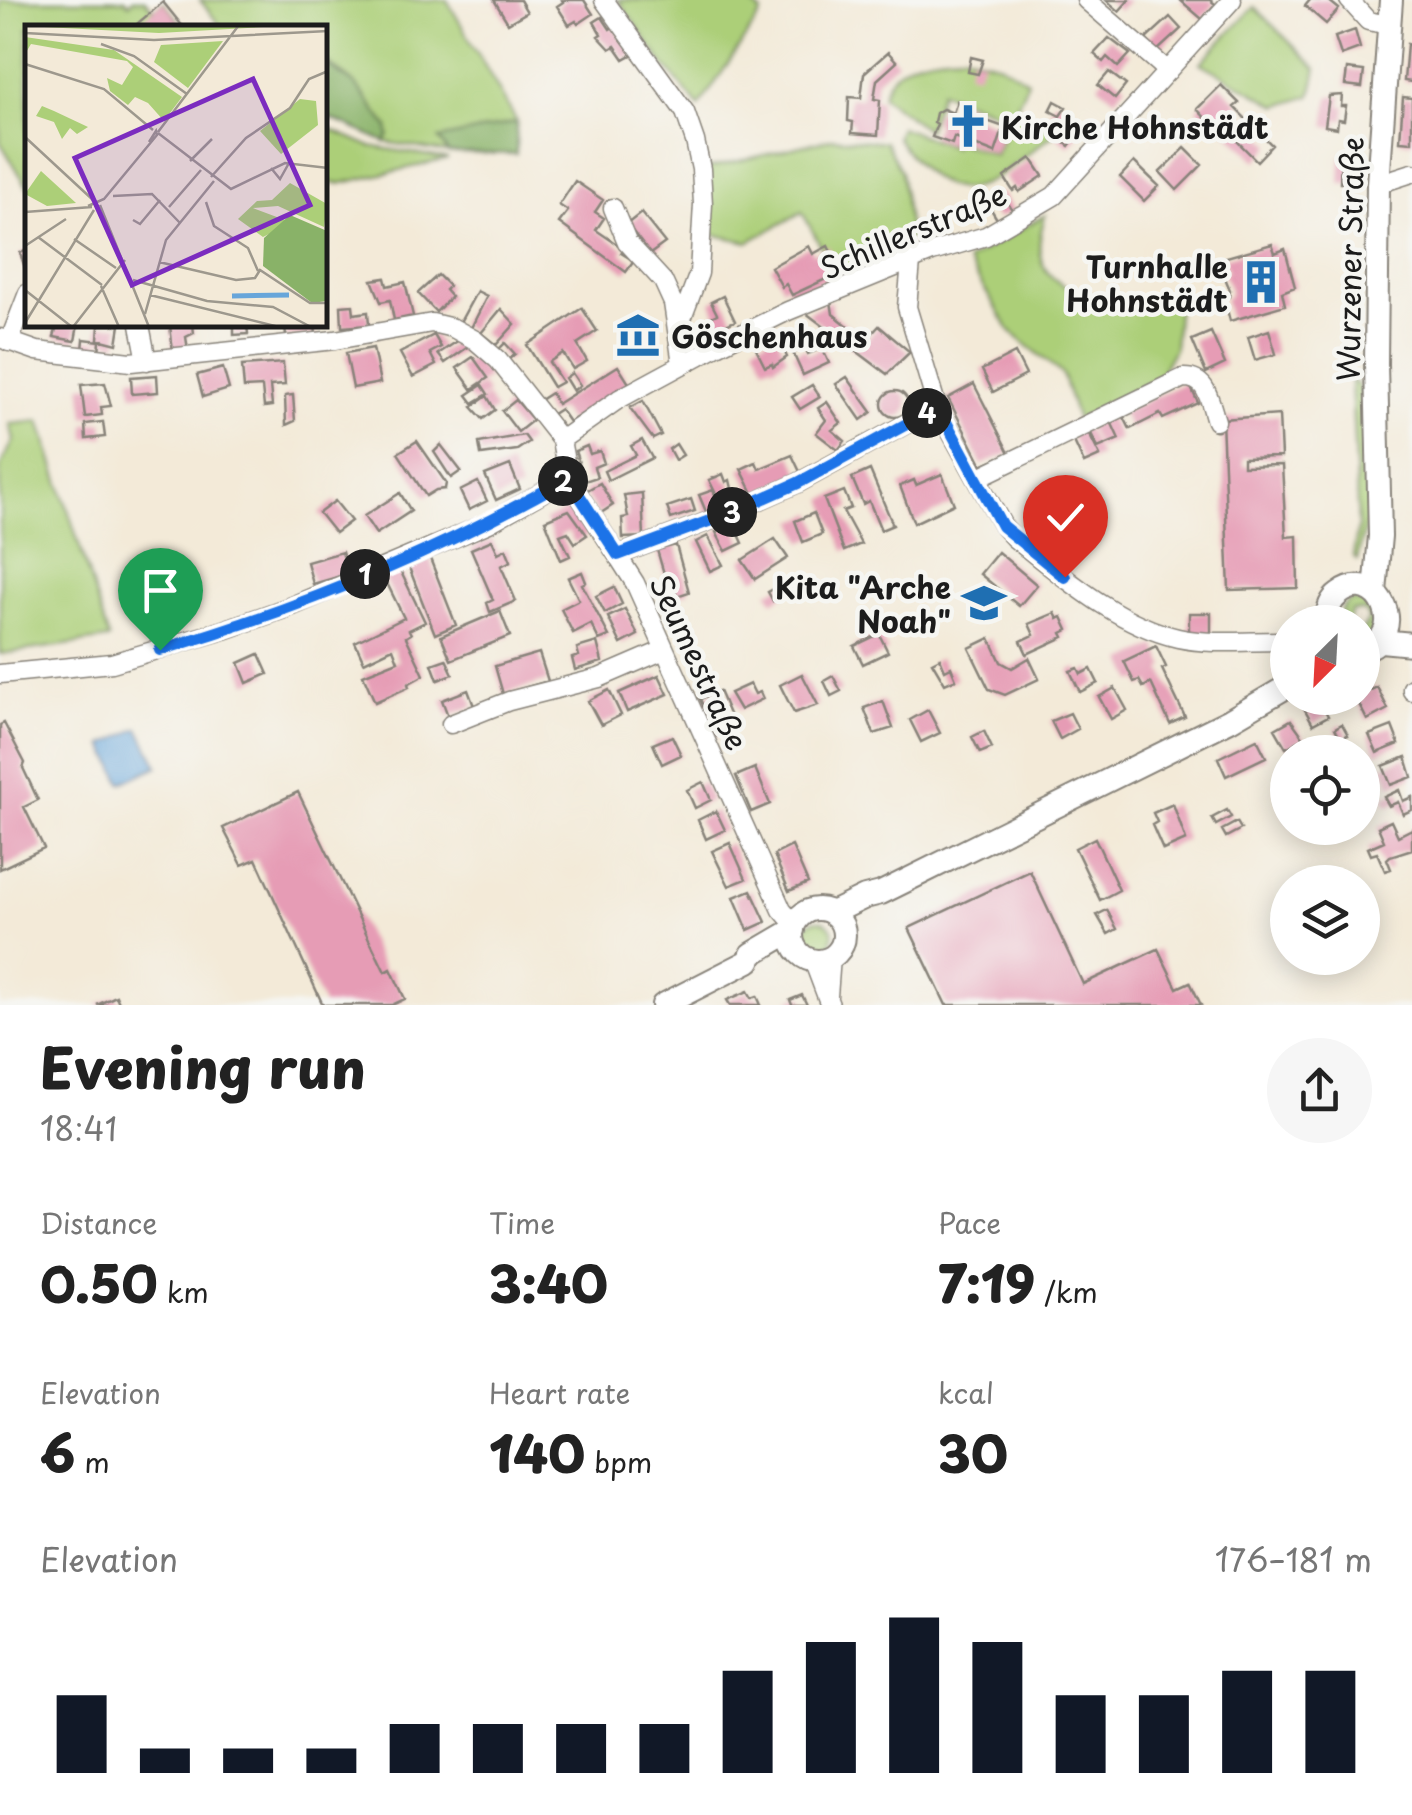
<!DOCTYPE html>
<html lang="en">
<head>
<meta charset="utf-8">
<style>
  body { margin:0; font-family:"Playpen Sans",sans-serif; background:#f6f6f6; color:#222; height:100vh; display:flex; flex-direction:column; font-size:38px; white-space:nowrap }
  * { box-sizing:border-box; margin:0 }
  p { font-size:32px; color:#767676 }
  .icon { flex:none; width:55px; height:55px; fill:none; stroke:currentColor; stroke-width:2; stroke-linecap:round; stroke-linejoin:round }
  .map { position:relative; height:1005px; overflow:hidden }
  .drawer { display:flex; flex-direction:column; background:#fff; flex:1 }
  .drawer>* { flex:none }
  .needle { width:65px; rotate:204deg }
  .controls { position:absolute; left:1270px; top:605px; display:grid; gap:20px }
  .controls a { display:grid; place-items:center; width:110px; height:110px; border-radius:50%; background:#fff; box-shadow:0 5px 25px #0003; font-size:50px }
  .pin { position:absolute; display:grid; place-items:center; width:85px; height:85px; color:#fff; margin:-102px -42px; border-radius:50% 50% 50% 0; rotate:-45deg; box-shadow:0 0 10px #0007 }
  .pin .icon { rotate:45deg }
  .km { position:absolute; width:50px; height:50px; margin:-25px; border-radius:50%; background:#222; color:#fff; font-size:28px; line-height:50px; text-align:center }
  .round { display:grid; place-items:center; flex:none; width:105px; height:105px; border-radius:52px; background:#f6f6f6 }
  .headline { display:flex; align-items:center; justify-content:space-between; height:170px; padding:0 40px }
  h1 { font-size:55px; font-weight:800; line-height:75px }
  .figures { display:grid; grid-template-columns:repeat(3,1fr); gap:15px; height:170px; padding:10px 40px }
  .figures div { display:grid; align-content:center }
  .figures b { font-size:50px; font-weight:800 }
  .figures small { font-size:28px; font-weight:400 }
  .figures p { font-size:28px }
  .chart { height:280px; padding:20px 40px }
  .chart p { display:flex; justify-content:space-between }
  .chart svg { width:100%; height:180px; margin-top:10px; stroke:#111827; stroke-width:6 }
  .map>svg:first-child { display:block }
  .green { fill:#accf78; stroke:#64764a; stroke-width:2.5 }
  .forest { fill:#89b268; stroke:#526742; stroke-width:2.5 }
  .water { fill:#68a6da; stroke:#42617b; stroke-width:2.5 }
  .building { fill:#e69cb5 }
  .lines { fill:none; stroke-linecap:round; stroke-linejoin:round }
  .minor-casing { stroke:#88837a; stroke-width:21 }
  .major-casing { stroke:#88837a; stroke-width:26 }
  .minor { stroke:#fff; stroke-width:18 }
  .major { stroke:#fff; stroke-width:22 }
  .route-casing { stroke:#fff; stroke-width:20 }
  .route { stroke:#1a73e8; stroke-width:12 }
  .labels { text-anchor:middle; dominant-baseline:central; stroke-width:9; stroke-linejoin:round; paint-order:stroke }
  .poi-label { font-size:30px; font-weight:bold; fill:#1c1c1c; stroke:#f6f6f2; text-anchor:start }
  .street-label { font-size:30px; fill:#1c1c1c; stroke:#f6f6f2 }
  .inset-river { fill:none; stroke:#68a6da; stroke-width:5 }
  .inset-road { fill:none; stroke:#9d988d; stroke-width:2.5 }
  .view { fill:#7b2cbf; fill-opacity:0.15; stroke:#7b2cbf; stroke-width:5 }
  .inset-edge { fill:none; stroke:#1c1c1c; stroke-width:5 }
</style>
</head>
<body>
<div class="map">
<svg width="1412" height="1005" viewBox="0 0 1412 1005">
  <rect width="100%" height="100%" fill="#f6f6f2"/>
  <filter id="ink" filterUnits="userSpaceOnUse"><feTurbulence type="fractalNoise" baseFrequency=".01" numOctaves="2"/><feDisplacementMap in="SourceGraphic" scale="20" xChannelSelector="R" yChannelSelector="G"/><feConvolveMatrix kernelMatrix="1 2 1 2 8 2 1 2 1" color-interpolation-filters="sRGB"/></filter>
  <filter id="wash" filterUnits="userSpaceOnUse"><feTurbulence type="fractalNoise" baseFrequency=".0048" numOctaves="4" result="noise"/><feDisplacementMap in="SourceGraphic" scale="40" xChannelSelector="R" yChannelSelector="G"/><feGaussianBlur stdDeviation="2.25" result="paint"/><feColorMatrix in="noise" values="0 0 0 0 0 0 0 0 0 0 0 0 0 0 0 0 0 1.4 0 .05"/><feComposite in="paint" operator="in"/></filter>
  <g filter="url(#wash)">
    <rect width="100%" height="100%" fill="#f3ead8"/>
    <path class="green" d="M0,0H125L129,4L133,0H145L154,10L163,2L184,27L28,28L27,186L0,142Z
      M200,0H447L517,122L439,139L448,153L385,142L389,135L388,127L356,85L325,61V28L221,27Z
      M618,0H748L762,13L699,107L661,61Z
      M1254,7L1317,69L1311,96L1278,106L1201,63Z
      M963,54L1001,64L1028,81L1016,108L1058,131C989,181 959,228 896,137L900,127L953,147L956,141L995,155L1010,118L941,91L927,130L882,96C892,59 930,55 963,54Z
      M325,127L369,146L448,159L339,184L325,182Z
      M833,138L885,142L901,172L910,238L838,277L802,212L748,242L706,233V169Z
      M1045,215C1042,228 1038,241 1040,254C1047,305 1140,299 1178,303L1174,349L1158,378L1077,420L1062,374L1011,332L967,261Z
      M1351,380L1358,385L1363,399L1370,481V509L1357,560L1353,556L1358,527Z
      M40,421L109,639L0,654V467L14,440L10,424Z
      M1351,600L1370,603L1378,613L1375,631L1363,639V629L1369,619L1364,611H1352L1348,622H1338L1342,608Z
      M803 935a15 15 0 1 1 30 0a15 15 0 1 1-30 0Z"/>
    <path class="forest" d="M325,64L356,85L388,127L389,135L385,142L325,116Z
      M517,122L516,154L448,153L439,139Z"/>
    <path class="water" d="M139,728L158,766L122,783L104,745Z"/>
    <g id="blocks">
      <path class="building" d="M494,0H520L527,12L508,23Z
        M562,0H584L593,14L578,24L576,21L569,25L557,6L563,2Z
        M1106,0H1129L1119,11Z
        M1180,0H1210L1215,4L1202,19Z
        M1310,0H1328L1339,9L1326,24L1305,6Z
        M163,2L184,28H141L138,23Z
        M602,17L610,29L613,27L633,54L624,59L615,46L610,49L598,36L601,34L594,22Z
        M1170,17L1181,29L1157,51L1146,39Z
        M1355,30L1360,48L1341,55L1335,37Z
        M1109,38L1130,54L1118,67L1107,57L1103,62L1094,54Z
        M1407,44L1412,45V82L1404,81Z
        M888,52L897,62L877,80L874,99L880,100L878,135L852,133L853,122L848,121L849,97L861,98L864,73Z
        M971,57L983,60L978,74L968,72Z
        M1347,69L1364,71L1362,87L1345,85Z
        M1109,72L1126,85L1115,99L1098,85Z
        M1221,85L1239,103L1234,107L1272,145L1257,161L1218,122L1214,127L1197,109Z
        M1342,95L1341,106H1346L1344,120L1338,119L1337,128L1325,126L1329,96Z
        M1403,97L1412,98V142L1400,141Z
        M957,101L970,106L967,114L1004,127L995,153L954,137L952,144L932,137L937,124L934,122L936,113L943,109L953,113Z
        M1055,101L1066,107L1060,116L1050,111Z
        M1070,116L1084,126L1069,146L1056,136Z
        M1185,148L1202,165L1177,190L1160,172Z
        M1341,155H1360L1359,183H1340Z
        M1031,158L1043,176L1019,192L1017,188L1013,191L1004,177Z
        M1134,162L1159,186L1144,201L1120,177Z
        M575,181L603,200L595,212L604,218L596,230L624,249L621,253L634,261L626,272L559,223L568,211L559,205Z
        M1001,193L1013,211L997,219L986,201Z
        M641,213L665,243L650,254L627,224Z
        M1272,244L1275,253L1285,249L1295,287L1282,292L1285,305L1230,321L1224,298L1229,297L1230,290L1223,273L1228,271L1223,258Z
        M809,246L813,254L828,246L841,272L792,295L786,284L782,287L771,267Z
        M28,250V274H27L20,253Z
        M438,275L449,286L445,290L451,297L436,312L418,293Z
        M385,278L387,286L405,282L413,316L394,320L390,300L381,302L372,280Z
        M477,291L487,296L470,330L459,324Z
        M723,296L735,321L713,331L707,319L717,314L711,302Z
        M831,301L833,314L866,340L879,326L910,352L887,374L806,313Z
        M353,305L354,314L368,312L369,325L342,327L341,306Z
        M582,308L597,331L577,344L587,361L573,369L563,353L549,362L562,382L553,387L527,345Z
        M501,309L515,324L496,345L481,333Z
        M635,316L654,344L642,352L621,325Z
        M57,325H78L75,341L54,337Z
        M99,325H120L117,344L98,339Z
        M170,325H193L194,333L186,337L188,350L173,352Z
        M234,325H247L248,334L234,335Z
        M285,325H315L316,334L286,337Z
        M1269,330L1276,354L1255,360L1248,337Z
        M1211,332L1225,364L1206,373L1192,340Z
        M776,334L787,357L773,367L772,364L765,367L754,345Z
        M434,335L441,347L430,353L436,365L413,377L400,353Z
        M462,338L468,347L445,363L438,354Z
        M84,339L100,341L99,353L83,351Z
        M505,343L515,354L507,361L498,350Z
        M373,348L380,383L353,388L346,353Z
        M805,348L808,354L822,348L829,363L803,375L793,353Z
        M1015,353L1026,375L993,392L982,370Z
        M473,357L488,378L472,389L457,368Z
        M283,363L285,385L270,386L272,406L264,407L262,387L244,388L242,366Z
        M618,366L630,385L569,422L560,409L549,416L540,400L551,393L557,404Z
        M223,368L229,389L203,397L197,375Z
        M572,373L580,385L573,391L565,378Z
        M157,375L158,392L132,394L131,377Z
        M847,377L872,412L861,420L836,384Z
        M1188,381L1198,403L1163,419L1160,414L1130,429L1122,413Z
        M105,383L111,406L101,407L102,415L85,417L81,385Z
        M974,384L1009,453L982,465L948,398Z
        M482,385L488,394L473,403L467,395Z
        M812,385L820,397L800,409L792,397Z
        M882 404a13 13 0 1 1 26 0a13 13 0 1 1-26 0Z
        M293,395L295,421L286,425L285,396Z
        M487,396L495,410L483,419L472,407Z
        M516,400L533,420L518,432L502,411Z
        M643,401L661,435L653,439L630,408Z
        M827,402L841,423L832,430L845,441L838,450L816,433L826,420L818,408Z
        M1279,415L1281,457L1243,458V466L1282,465L1286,537L1297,536L1298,588L1229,590L1222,419Z
        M1109,417L1119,439L1098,448L1088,427Z
        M103,422L105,437L86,439L85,424Z
        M1086,428L1100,456L1084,463L1071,435Z
        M524,435L529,442L517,450L481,455L479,443Z
        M642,440L652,458L608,480L604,471L636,455L631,446Z
        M417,441L446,483L445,489L436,490L426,496L398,453Z
        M676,444L683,455L675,460L669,449Z
        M441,445L461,471L451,478L434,452Z
        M587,446L590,454L600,451L604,463L594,467L597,477L585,481L575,451Z
        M792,455L801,474L754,495L741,469L756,462L759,469Z
        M510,465L520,489L496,500L485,475Z
        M870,470L893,525L881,530L869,501L863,504L852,478Z
        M723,474L726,482L730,480L734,497L721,504L709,480Z
        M942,474L954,504L914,523L900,486L914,480L916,485Z
        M478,482L487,501L469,510L460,491Z
        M600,483L613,505L598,515L584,492Z
        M713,490L721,509L707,514L699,495Z
        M844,491L851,508L843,511L861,544L844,551L824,499Z
        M400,493L411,511L376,534L364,516Z
        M642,493L644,537L623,538L622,518L628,517L624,495Z
        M691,499L695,511L671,519L667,507Z
        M335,501L351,521L335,533L319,513Z
        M1036,509L1056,527L1042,543L1023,527Z
        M569,510L587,535L575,543L568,532L560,535L570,556L561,560L545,520Z
        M814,513L822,534L803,542L795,521Z
        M734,524L743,543L726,551L716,532Z
        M708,536L723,565L710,571L696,542Z
        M775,539L788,558L755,579L742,560Z
        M492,540L498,553L506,549L511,561L501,566L516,601L490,612L487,603L493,600L471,549Z
        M676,545L689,592L677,596L671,576L665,577L657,550Z
        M342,552L348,574L313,584L307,562Z
        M998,552L1037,585L1019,606L980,574Z
        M429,556L456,625L435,634L408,565Z
        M400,570L425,622L409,630L411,634L406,637L424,675L408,684L409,687L375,702L363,675L398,661L393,648L364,662L355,642L404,618L384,577Z
        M582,572L586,582L582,584L609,636L599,640L591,624L573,633L561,609L579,600L568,578Z
        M792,579L797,587L773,601L768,592Z
        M614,587L622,604L605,613L596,596Z
        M625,609L638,635L621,644L608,617Z
        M500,611L510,636L451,660L441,636Z
        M1055,613L1058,619L1062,617L1068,630L1062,633L1064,637L1027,654L1021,641L1034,635L1029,624Z
        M1189,613H1211V634H1189Z
        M879,634L888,652L863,664L854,646Z
        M990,638L1001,662L1012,668L1029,658L1039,679L1005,695L989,689L969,648Z
        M597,642L602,662L575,670L572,658L579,656L577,648Z
        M1156,646L1166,667L1162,669L1185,717L1170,724L1151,683L1143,687L1139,680L1134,682L1124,661Z
        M539,653L548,681L503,694L495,666Z
        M259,654L268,674L247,683L239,663Z
        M940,658L945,670L951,667L956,679L945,684L932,662Z
        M446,659L453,674L438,680L432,664Z
        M1078,668L1081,674L1091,669L1098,683L1080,692L1070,671Z
        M802,674L818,705L794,713L780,685Z
        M659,675L668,694L627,712L619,693Z
        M833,676L841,691L831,696L824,681Z
        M750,684L755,694L760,692L763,699L740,710L730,693Z
        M1377,687L1388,709L1367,720L1358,702L1363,700L1362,694Z
        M1115,688L1127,710L1111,719L1099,697Z
        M468,690L474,706L448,716L442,700Z
        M609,690L621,715L601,725L588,701Z
        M719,691L735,728L717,736L700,699Z
        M1319,700L1328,716L1313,724L1304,708Z
        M883,701L893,728L874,734L864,708Z
        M928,710L940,733L921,742L910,720Z
        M1070,713L1078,729L1060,739L1051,721Z
        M1291,720L1304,738L1286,748L1275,729Z
        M4,723L25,763L23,768L38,800L24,807L44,848L0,869V725Z
        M1342,724L1348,735L1340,738L1335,728Z
        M1392,726L1399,744L1377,753L1369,735Z
        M984,731L992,748L980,753L972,737Z
        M672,736L681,755L662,764L653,744Z
        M1257,739L1266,757L1226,776L1218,758Z
        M1406,757L1412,777L1391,785L1383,766Z
        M755,768L770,804L751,812L736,776Z
        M703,782L711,800L695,808L687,790Z
        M1399,790L1403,801L1412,797V810L1403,814L1398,802L1389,806L1384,797Z
        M298,792L385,972L391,969L405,999L392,1005H323L256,859L242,865L223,828Z
        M1173,804L1186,840L1163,850L1152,825L1157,822L1153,813Z
        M1227,810L1231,817L1216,825L1212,818Z
        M716,811L725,830L706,839L698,820Z
        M1391,821L1398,836L1412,829V849L1390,856L1387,859L1391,869L1385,871L1377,853L1371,855L1368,848L1384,841L1378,827Z
        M1237,822L1241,829L1226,837L1222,830Z
        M1095,838L1119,890L1100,900L1075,848Z
        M730,843L746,879L729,886L712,851Z
        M792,846L808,883L789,891L774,855Z
        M1030,871L1083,984L1158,949L1177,988L1190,982L1201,1005H946L909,928Z
        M751,890L766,922L748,930L734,897Z
        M1107,910L1117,929L1108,934L1097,915Z
        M748,991L752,998L757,996L761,1005H730L727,1000Z
        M802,995L807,1005H792L790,1000Z
        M116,996L120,1005H97Z"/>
    </g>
  </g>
  <g filter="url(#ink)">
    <use href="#blocks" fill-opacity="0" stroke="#88837a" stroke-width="2.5"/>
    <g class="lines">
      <g class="minor-casing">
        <path id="minor" d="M604,0L685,112L695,141L701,169L703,204L699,273L678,329
          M1086,0L1168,71
          M1349,0L1368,21L1389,25
          M1378,184L1412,173
          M613,208L627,242L663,281L673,303L682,364
          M911,262L907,307L937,407L1003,526L1014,538C1063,576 1116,624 1178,638C1210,645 1246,641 1279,641
          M140,325L147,361
          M0,338L37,351L131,362L335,340L432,323L453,328L475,340L498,360L561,440L568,478L635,583L782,910L794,924
          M9,342L28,293
          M561,440L619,399L715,347L788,311L932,252L986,236L1054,196L1232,0
          M977,478L1183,378C1208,377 1209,400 1216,421
          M618,555L728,514L798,483L937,407
          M0,674L112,663L224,630L292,606L489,523L568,478
          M1412,688V691
          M451,724L509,701L599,678L664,650
          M813,960L830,1005
          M828,996L831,957"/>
      </g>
      <g class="major-casing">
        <path id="major" d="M1375,592L1380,536L1376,364L1378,184L1391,0
          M1327,622C1327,611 1329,601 1339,594C1378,564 1412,636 1362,650
          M1381,641L1412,644
          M792 935a26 26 0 1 1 52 0a26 26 0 1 1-52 0Z
          M832,913L865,897L881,893L1230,720L1288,686
          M663,1005L749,961L752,954L793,930"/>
      </g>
      <use href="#minor" class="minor"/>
      <use href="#major" class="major"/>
    </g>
  </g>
  <g class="lines" filter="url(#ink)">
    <g class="route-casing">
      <path id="route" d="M160,650C301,608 441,551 568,478L618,555L728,514L798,483L938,407L1002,526L1065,577"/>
    </g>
    <use href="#route" class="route"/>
  </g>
  <defs>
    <g id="church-bare" transform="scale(3.45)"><path d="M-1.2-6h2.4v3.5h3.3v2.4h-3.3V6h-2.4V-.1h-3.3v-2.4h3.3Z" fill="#1f6fb2" stroke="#f6f6f2" stroke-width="2.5" paint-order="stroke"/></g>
    <g id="building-bare" transform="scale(3.45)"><path d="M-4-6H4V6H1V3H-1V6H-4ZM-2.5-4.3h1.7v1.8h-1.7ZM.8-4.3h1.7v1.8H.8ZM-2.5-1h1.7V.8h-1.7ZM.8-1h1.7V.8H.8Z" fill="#1f6fb2" stroke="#f6f6f2" stroke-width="2.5" paint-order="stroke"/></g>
    <g id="museum-bare" transform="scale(3.45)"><path d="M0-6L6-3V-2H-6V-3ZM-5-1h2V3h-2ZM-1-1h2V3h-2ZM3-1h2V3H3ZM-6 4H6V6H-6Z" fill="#1f6fb2" stroke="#f6f6f2" stroke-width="2.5" paint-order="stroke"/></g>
    <g id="school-bare" transform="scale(3.45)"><path d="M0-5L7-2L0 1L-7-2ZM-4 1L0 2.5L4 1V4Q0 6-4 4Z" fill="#1f6fb2" stroke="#f6f6f2" stroke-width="2.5" paint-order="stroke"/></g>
  </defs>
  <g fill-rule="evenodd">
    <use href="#church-bare" x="968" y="126"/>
    <use href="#building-bare" x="1261" y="282"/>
    <use href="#museum-bare" x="638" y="335"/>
    <use href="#school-bare" x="984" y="603"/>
  </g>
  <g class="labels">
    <g class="poi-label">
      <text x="1001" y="126">Kirche Hohnstädt</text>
      <text x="1228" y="265" text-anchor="end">Turnhalle<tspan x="1228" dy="34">Hohnstädt</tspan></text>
      <text x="671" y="335">Göschenhaus</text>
      <text x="951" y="586" text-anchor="end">Kita "Arche<tspan x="951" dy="34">Noah"</tspan></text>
    </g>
    <g class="street-label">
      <text transform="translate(913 230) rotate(-23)">Schillerstraße</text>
      <text transform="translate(1349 259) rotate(-89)">Wurzener Straße</text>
      <text transform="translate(700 662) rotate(65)">Seumestraße</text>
    </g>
  </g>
  <g transform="translate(25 25)">
    <rect width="302" height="302" fill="#f3ead8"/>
    <path d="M169,0H274L134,8L0,1ZM0,12L89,25L157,72L139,96L123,78L110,72L103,80L85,66L82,53L97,60L108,42L102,36L6,19L0,29ZM198,16L163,63L129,37L136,20ZM275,74L291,76L293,100L256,129L235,106ZM17,81L29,86L63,102L52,109L45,103L37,114L29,97L11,91ZM16,146L51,178L22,181L0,169ZM265,158L302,179L299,202L253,181L228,183L284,204L256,203L238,212L213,194L232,176L247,175Z" fill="#accf78"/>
    <path d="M265,190L302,206V276L287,278L238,241L239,213Z" fill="#89b268"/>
    <path class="inset-river" d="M207,271L264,270"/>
    <path class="inset-road" d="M45,0H166M0,8L129,15L303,6M76,19L109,31L162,69M0,39L79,64L128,105M133,107L214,0M133,108L206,164L260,138L303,143M0,112L68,175M165,136L187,114M246,143L255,154L264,138M186,152L221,113L265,83L284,54L303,46M88,171L127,169L155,198M181,177L189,201L223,223L233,246M75,180L124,302M63,181L79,174L132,110L131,106L124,117M144,182L176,145M0,187L67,182M108,195L115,199L135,175M13,212L77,260M49,214L91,243M0,221L41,194M134,237L211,255L230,253L235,245L285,278H303M108,255L182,276L248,282L286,302M76,261L94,302M0,265L47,302M125,270L254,302M120,289L141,215L189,156M0,298L69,185M48,302L100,235"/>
    <path class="view" d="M228,54L285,180L107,260L50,133Z"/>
    <rect width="302" height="302" class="inset-edge"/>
  </g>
</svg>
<div class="controls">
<a><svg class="needle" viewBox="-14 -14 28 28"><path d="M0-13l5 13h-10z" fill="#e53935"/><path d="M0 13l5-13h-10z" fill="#767676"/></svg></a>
<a><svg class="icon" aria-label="locate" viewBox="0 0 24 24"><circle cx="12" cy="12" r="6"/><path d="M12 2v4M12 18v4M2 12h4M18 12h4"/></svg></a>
<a><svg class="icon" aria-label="layers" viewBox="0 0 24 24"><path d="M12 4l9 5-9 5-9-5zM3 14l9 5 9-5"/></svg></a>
</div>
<div class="pin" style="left:160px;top:650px;background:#1e9e55"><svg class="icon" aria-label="arrive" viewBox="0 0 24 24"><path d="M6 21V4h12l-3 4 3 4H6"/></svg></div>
<div class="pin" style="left:1065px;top:577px;background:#d93025"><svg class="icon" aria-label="check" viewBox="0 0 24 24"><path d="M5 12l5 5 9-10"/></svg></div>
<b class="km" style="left:365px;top:574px">1</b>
<b class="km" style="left:563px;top:481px">2</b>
<b class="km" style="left:732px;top:512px">3</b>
<b class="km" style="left:927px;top:413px">4</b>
</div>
<section class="drawer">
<div class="headline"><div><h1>Evening run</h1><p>18:41</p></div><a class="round"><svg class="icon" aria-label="share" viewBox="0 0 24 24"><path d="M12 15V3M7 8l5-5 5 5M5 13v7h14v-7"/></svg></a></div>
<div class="figures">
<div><p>Distance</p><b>0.50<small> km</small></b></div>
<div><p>Time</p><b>3:40</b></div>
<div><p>Pace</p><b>7:19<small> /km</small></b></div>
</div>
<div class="figures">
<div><p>Elevation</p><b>6<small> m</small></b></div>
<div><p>Heart rate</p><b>140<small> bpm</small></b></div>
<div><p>kcal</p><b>30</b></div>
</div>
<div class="chart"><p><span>Elevation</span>176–181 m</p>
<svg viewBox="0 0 160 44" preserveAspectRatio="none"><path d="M5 44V25M15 44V38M25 44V38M35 44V38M45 44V32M55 44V32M65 44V32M75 44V32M85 44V19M95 44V12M105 44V6M115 44V12M125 44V25M135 44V25M145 44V19M155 44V19"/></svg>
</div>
</section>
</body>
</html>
